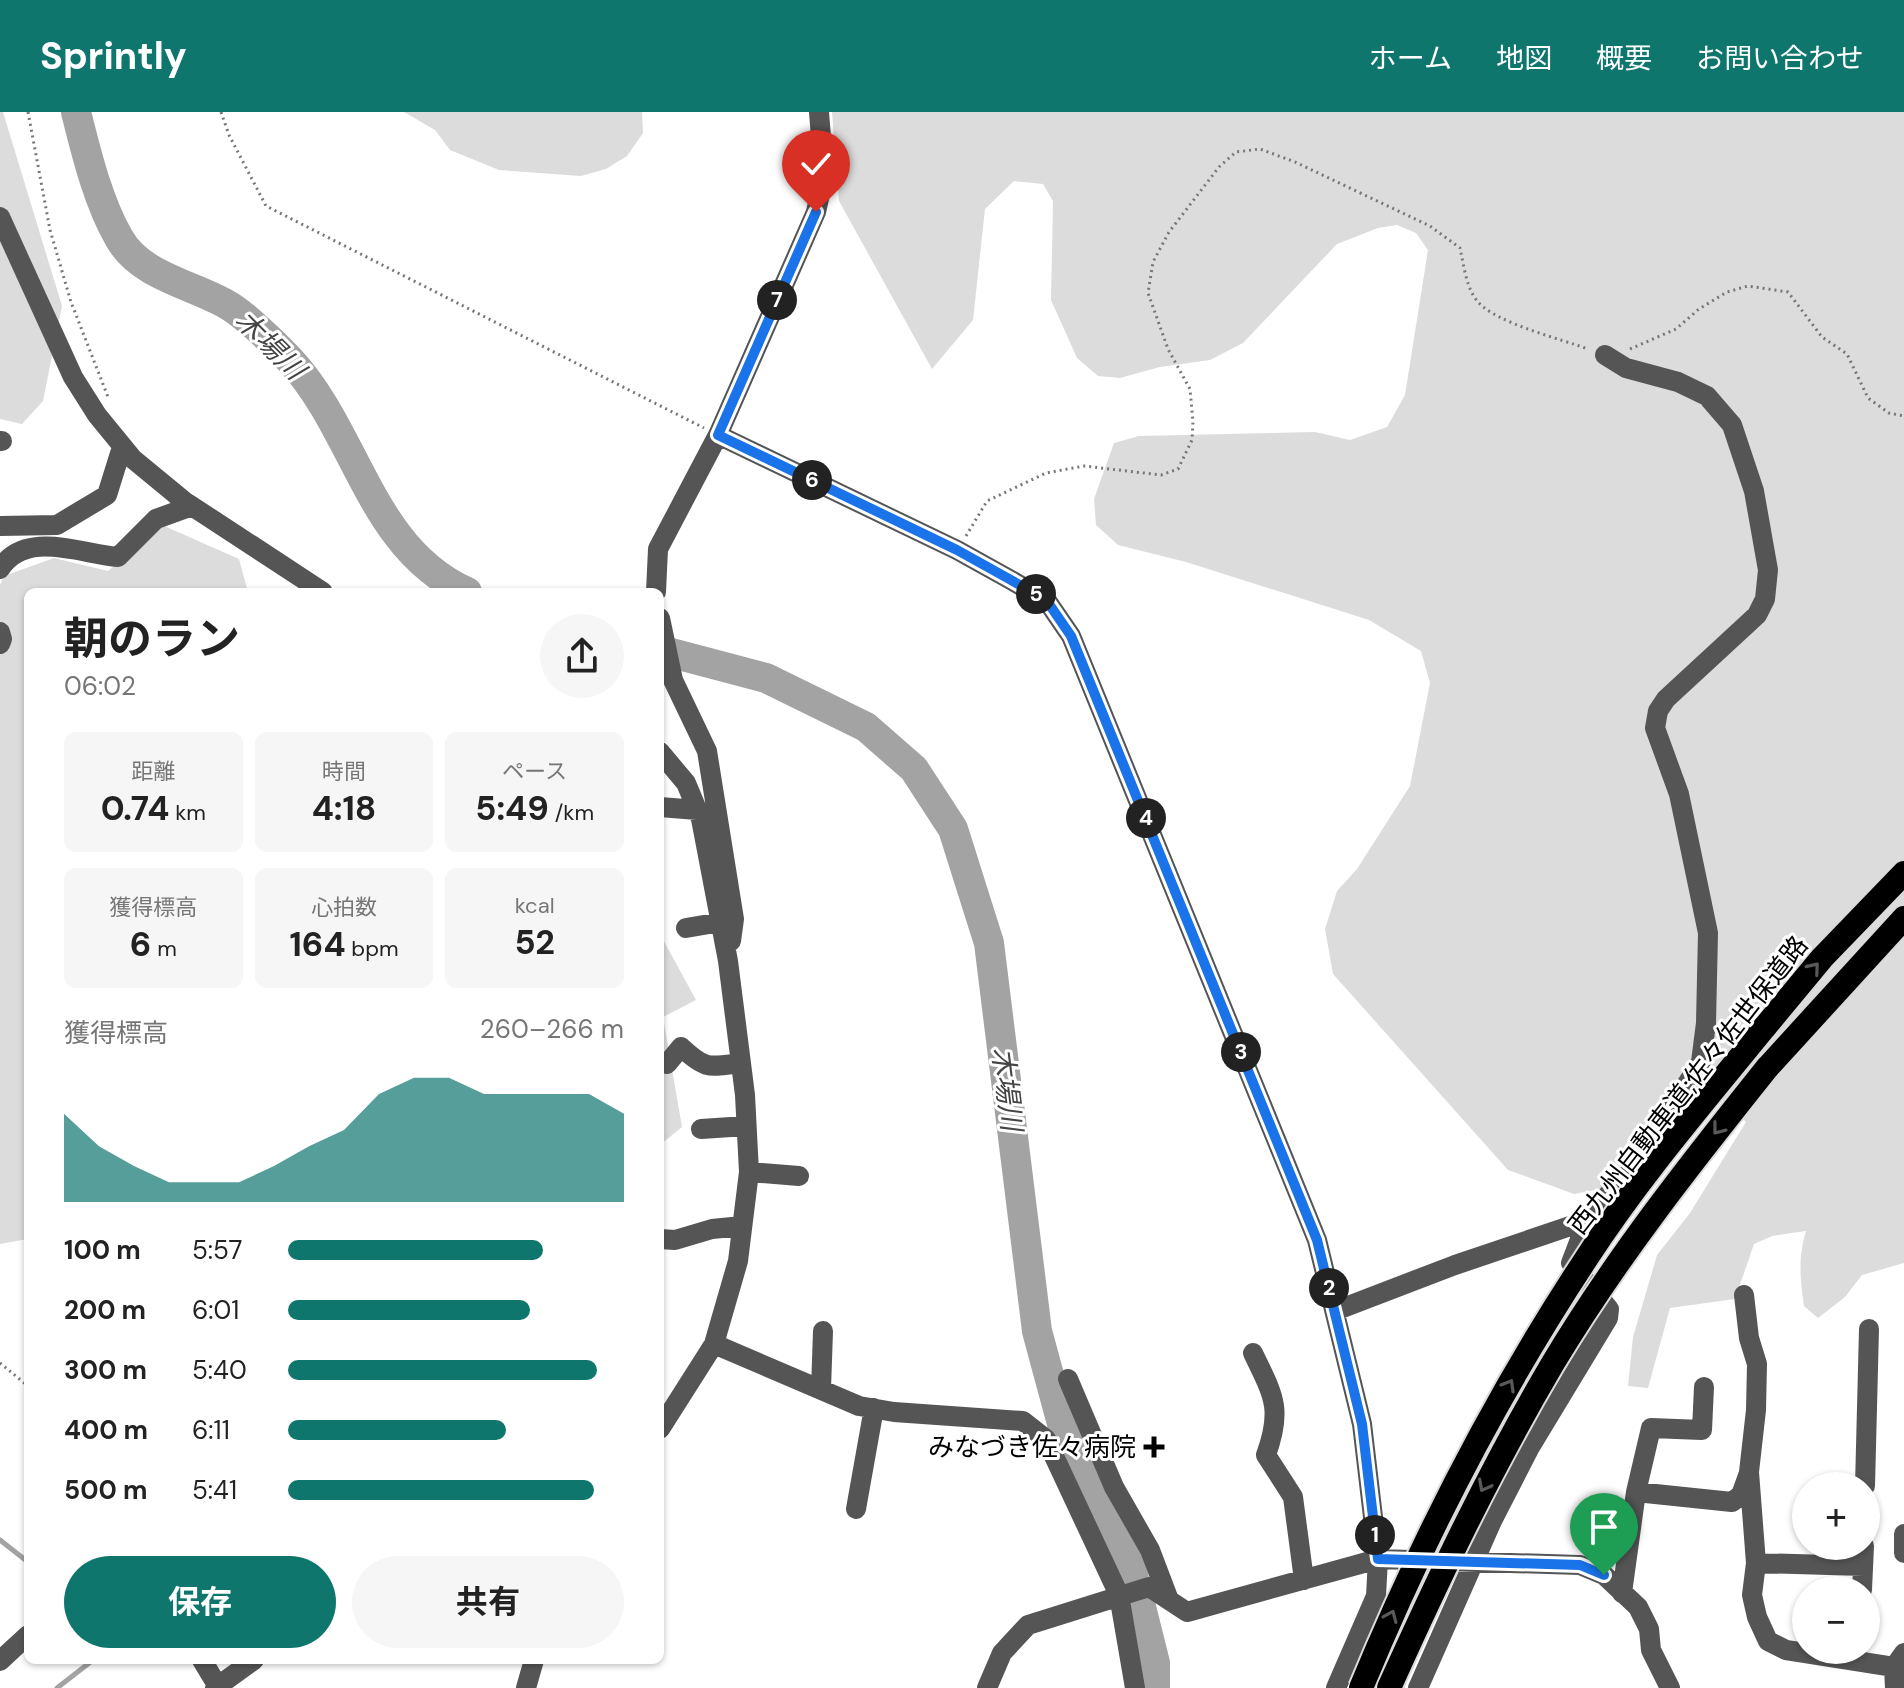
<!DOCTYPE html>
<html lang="ja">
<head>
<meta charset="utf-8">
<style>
  body { margin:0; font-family:"DM Sans","Noto Sans JP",sans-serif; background:#f6f6f6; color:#222; height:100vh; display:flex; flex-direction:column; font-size:30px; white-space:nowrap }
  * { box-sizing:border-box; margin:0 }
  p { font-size:26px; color:#767676 }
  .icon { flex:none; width:44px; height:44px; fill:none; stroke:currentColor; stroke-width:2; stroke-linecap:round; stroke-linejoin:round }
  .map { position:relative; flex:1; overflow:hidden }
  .details { position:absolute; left:24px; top:476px; width:640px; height:1076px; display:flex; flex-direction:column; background:#fff; border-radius:12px; box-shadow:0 2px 6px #0004 }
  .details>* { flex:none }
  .controls { position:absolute; left:1792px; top:1360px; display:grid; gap:16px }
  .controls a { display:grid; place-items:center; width:88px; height:88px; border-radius:50%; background:#fff; box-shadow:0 2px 6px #0004; font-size:40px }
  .pin { position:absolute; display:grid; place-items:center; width:68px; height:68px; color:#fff; margin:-82px -34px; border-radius:50% 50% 50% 0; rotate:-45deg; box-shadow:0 0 8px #0007 }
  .pin .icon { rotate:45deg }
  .km { position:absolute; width:40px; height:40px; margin:-20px; border-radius:50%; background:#222; color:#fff; font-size:22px; line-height:40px; text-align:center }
  .round { display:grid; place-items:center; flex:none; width:84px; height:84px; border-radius:42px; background:#f6f6f6 }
  .head { display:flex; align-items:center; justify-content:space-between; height:136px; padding:0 40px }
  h1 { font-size:44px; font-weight:700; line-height:60px }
  .figures { display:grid; grid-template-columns:repeat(3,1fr); gap:12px; height:136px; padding:8px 40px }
  .figures div { display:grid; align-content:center; border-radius:12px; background:#f6f6f6; text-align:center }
  .figures b { font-size:34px; font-weight:700 }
  .figures small { font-size:22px; font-weight:400 }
  .figures p { font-size:22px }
  .chart { height:224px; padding:16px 40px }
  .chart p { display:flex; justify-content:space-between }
  .chart svg { width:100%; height:144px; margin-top:8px; fill:#0f766e; opacity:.7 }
  .primary-button { display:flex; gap:16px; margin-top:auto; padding:16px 40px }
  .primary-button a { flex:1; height:92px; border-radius:48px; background:#0f766e; color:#fff; font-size:32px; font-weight:700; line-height:92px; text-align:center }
  .primary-button a+a { background:#f6f6f6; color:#222 }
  ul { padding:0 40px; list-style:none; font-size:26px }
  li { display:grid; grid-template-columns:128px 96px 1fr; align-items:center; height:60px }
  li i { height:20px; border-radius:10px; background:#0f766e }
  header { display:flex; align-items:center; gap:48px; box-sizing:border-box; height:112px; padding:0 40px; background:#0f766e; color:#fff }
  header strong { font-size:38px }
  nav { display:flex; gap:44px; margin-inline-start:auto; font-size:28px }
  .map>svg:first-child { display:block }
  .green { fill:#dcdcdc }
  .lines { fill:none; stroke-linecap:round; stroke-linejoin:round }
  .stream { stroke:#a3a3a3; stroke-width:5 }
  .river { stroke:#a3a3a3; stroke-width:30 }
  .highway-casing { stroke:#dbdbdb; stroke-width:28 }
  .path { stroke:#777; stroke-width:3; stroke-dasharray:2 4; stroke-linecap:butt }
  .minor { stroke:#555; stroke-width:20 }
  .highway { stroke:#000; stroke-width:24 }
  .highway-bridge-casing { stroke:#dbdbdb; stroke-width:28; stroke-linecap:butt }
  .highway-bridge { stroke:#000; stroke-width:24 }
  .oneway { stroke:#595959 }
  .route-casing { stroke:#fff; stroke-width:16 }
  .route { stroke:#1a73e8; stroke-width:10 }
  .poi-dot { fill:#000; stroke:#fff; stroke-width:3 }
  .labels { text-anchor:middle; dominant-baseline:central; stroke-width:6; stroke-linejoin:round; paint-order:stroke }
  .street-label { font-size:26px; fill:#000; stroke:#fff }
  .poi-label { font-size:26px; fill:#000; stroke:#fff; text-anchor:end }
  .water-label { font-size:28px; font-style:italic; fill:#444; stroke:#fff }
</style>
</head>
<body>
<header>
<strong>Sprintly</strong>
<nav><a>ホーム</a><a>地図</a><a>概要</a><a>お問い合わせ</a></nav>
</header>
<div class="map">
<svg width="1904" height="1576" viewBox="0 0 1904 1576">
  <rect width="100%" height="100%" fill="#fff"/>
  <path class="green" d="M0,0H3L62,194L43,289L22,312L0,307Z
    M404,0H642L643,21L627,44L606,57L581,64L499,58L450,38L435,18Z
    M832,0H1904V1151L1862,1163L1845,1185L1818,1206L1804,1194C1800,1167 1798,1145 1806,1119L1772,1124L1754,1132L1735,1187L1670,1196L1648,1276L1628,1274L1633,1225L1657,1143L1690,1101L1746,1010L1693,957L1611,1075L1574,1082L1508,1058L1333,862L1325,817L1337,779L1357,757L1410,674L1430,571L1421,539L1369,508L1186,450L1118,433L1096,413L1094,387L1114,331L1139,324L1315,320L1350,328L1387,315L1405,283L1428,138L1416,121L1397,113L1378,116L1337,132L1243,231L1210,248L1160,255L1120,266L1098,264L1077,246L1051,188L1053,89L1043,72L1014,69L985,97L973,208L932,257L839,89Z
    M162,413L239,447L248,480H28V1127L0,1132V473L4,464L54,446L108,459Z
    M660,822L696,888L663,905L682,1015L660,1033Z"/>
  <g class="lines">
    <path class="stream" d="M0,1428L28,1450
      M57,1576L93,1548"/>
    <path class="river" d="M76,0C86,40 98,90 119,126C140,164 191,172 226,192C243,201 276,233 290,248C357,320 370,437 467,480
      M660,538L766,566L866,615L914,657L953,717L989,831L1037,1219L1064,1319L1131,1455L1155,1551V1576"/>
    <g class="highway-casing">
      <path id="highway" d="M1764,916L1822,846L1904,761
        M1767,956L1904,806"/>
    </g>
    <path class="path" d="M28,0L50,118L71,190L108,285
      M221,0L229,23L266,94L704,316
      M1630,237L1676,217L1699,197L1727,180L1748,174L1788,180L1822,225L1847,242L1868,286L1889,301L1904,304
      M966,424L987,389L1046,361L1084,354L1161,363L1178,357L1192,328L1193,310L1190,277L1168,237L1148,181L1153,150L1169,120L1219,55L1236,40L1260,37L1295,50L1430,114L1460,136C1464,154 1466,176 1478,190C1496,211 1561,227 1588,237
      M0,1251L28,1274"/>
    <path class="minor" d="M0,105L73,265L97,303L133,347L184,389L323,480
      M718,323L957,438L1011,468L1047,489L1071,524L1317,1128L1362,1312L1378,1447L1376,1484L1336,1576
      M0,329H2
      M0,414L57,413L107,383L122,335
      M0,457C25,417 81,442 118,445L156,407L192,394
      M656,480L658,437L718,323L816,100L824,64L819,0
      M660,506L673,568L707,639L734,807L731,829
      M0,520L2,527L0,532
      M660,640L686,671L701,707L728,849L745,983L749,1060L738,1149L714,1232L660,1317
      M660,695L697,698
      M686,816L721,810
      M667,952L681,935C706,958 708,955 741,951
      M701,1017L746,1014
      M749,1060L799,1064
      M660,1127L675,1128L712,1117L742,1114
      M1744,1183L1749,1226L1757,1252L1756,1298L1749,1360L1756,1451L1752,1483L1757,1505L1768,1529L1786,1538L1894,1555
      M1335,1199L1455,1153L1582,1110L1632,1058L1701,950L1706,911L1708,821L1679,682L1655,616L1658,599L1666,587L1757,503L1765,487L1768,458L1754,379L1732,313L1707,284L1678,270L1626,256L1605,243
      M714,1232L859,1294L894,1300L1023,1309L1046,1327L1119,1483L1135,1576
      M1253,1241C1273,1283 1283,1296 1266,1343L1293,1385L1304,1468
      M1068,1267L1114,1375L1150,1438L1169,1488
      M821,1277L823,1219
      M1865,1374L1869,1217
      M1636,1380L1651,1316L1702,1318L1704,1275
      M856,1397L874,1296
      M1904,1422V1441
      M1756,1451L1863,1454
      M1862,1478L1864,1434
      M1622,1481L1636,1380L1732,1390L1741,1383L1749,1361
      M202,1548L217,1573
      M0,1549L28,1523
      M215,1576L254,1548
      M526,1576L534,1548
      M987,1576L1002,1541L1028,1513L1149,1475L1187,1500L1378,1447L1580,1453L1604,1463L1638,1495L1649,1517L1651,1538L1670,1576
      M1418,1576L1492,1409L1530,1335L1608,1206L1609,1197L1571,1151L1590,1101
      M1895,1576L1894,1555L1904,1541"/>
    <use href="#highway" class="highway"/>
    <g class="highway-bridge-casing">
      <path id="highway-bridge" d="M1361,1576C1423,1426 1497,1282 1586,1147C1639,1065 1703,991 1764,916
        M1389,1576C1439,1465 1491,1356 1553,1251C1616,1146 1691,1051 1767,956"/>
    </g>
    <use href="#highway-bridge" class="highway-bridge"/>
  </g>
  <defs><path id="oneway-chevron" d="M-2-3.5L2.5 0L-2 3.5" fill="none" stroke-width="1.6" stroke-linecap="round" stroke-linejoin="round" transform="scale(2)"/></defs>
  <g class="oneway">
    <use href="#oneway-chevron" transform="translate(1814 856) rotate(-50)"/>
    <use href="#oneway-chevron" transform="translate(1718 1017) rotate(128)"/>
    <use href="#oneway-chevron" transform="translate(1509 1273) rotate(-60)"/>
    <use href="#oneway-chevron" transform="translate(1484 1374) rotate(118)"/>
    <use href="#oneway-chevron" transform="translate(1391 1504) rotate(-67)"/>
  </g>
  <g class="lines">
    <g class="route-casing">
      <path id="route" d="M816,100L718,323L957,438L1011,468L1047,489L1071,524L1317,1128L1362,1312L1378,1447L1580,1453L1604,1463"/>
    </g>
    <use href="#route" class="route"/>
  </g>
  <path class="poi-dot" d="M1150 1323h8v8h8v8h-8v8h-8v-8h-8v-8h8z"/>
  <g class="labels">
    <g class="street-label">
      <text transform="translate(1688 973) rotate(-52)">西九州自動車道;佐々佐世保道路</text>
    </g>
    <g class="poi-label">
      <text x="1136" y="1335">みなづき佐々病院</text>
    </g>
    <g class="water-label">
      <text transform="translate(270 233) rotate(45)">木場川</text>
      <text transform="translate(1007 977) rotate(83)">木場川</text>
    </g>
  </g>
</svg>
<div class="controls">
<a>+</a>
<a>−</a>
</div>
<div class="pin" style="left:1604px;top:1463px;background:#1e9e55"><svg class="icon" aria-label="arrive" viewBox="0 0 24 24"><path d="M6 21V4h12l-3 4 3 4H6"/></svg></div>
<div class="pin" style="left:816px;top:100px;background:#d93025"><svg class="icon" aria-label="check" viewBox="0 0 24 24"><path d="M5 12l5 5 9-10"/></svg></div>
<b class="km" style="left:1375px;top:1423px">1</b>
<b class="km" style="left:1329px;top:1176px">2</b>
<b class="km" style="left:1241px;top:940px">3</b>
<b class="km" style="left:1146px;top:706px">4</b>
<b class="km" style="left:1036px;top:482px">5</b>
<b class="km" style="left:812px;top:368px">6</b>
<b class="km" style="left:777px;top:188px">7</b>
<section class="details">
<div class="head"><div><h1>朝のラン</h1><p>06:02</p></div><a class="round"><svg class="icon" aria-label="share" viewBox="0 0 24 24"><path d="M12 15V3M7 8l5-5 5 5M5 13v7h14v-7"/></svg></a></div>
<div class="figures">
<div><p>距離</p><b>0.74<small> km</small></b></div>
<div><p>時間</p><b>4:18</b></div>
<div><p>ペース</p><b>5:49<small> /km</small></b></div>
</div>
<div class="figures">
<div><p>獲得標高</p><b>6<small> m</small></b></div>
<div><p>心拍数</p><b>164<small> bpm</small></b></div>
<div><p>kcal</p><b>52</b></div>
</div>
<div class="chart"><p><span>獲得標高</span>260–266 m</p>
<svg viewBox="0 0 160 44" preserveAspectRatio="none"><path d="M0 44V17L10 27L20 33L30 38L40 38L50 38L60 33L70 27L80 22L90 11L100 6L110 6L120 11L130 11L140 11L150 11L160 17V44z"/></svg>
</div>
<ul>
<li><b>100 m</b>5:57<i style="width:76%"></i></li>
<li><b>200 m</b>6:01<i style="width:72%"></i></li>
<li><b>300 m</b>5:40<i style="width:92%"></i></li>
<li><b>400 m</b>6:11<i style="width:65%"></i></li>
<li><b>500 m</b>5:41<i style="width:91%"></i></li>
</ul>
<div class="primary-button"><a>保存</a><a>共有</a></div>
</section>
</div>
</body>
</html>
